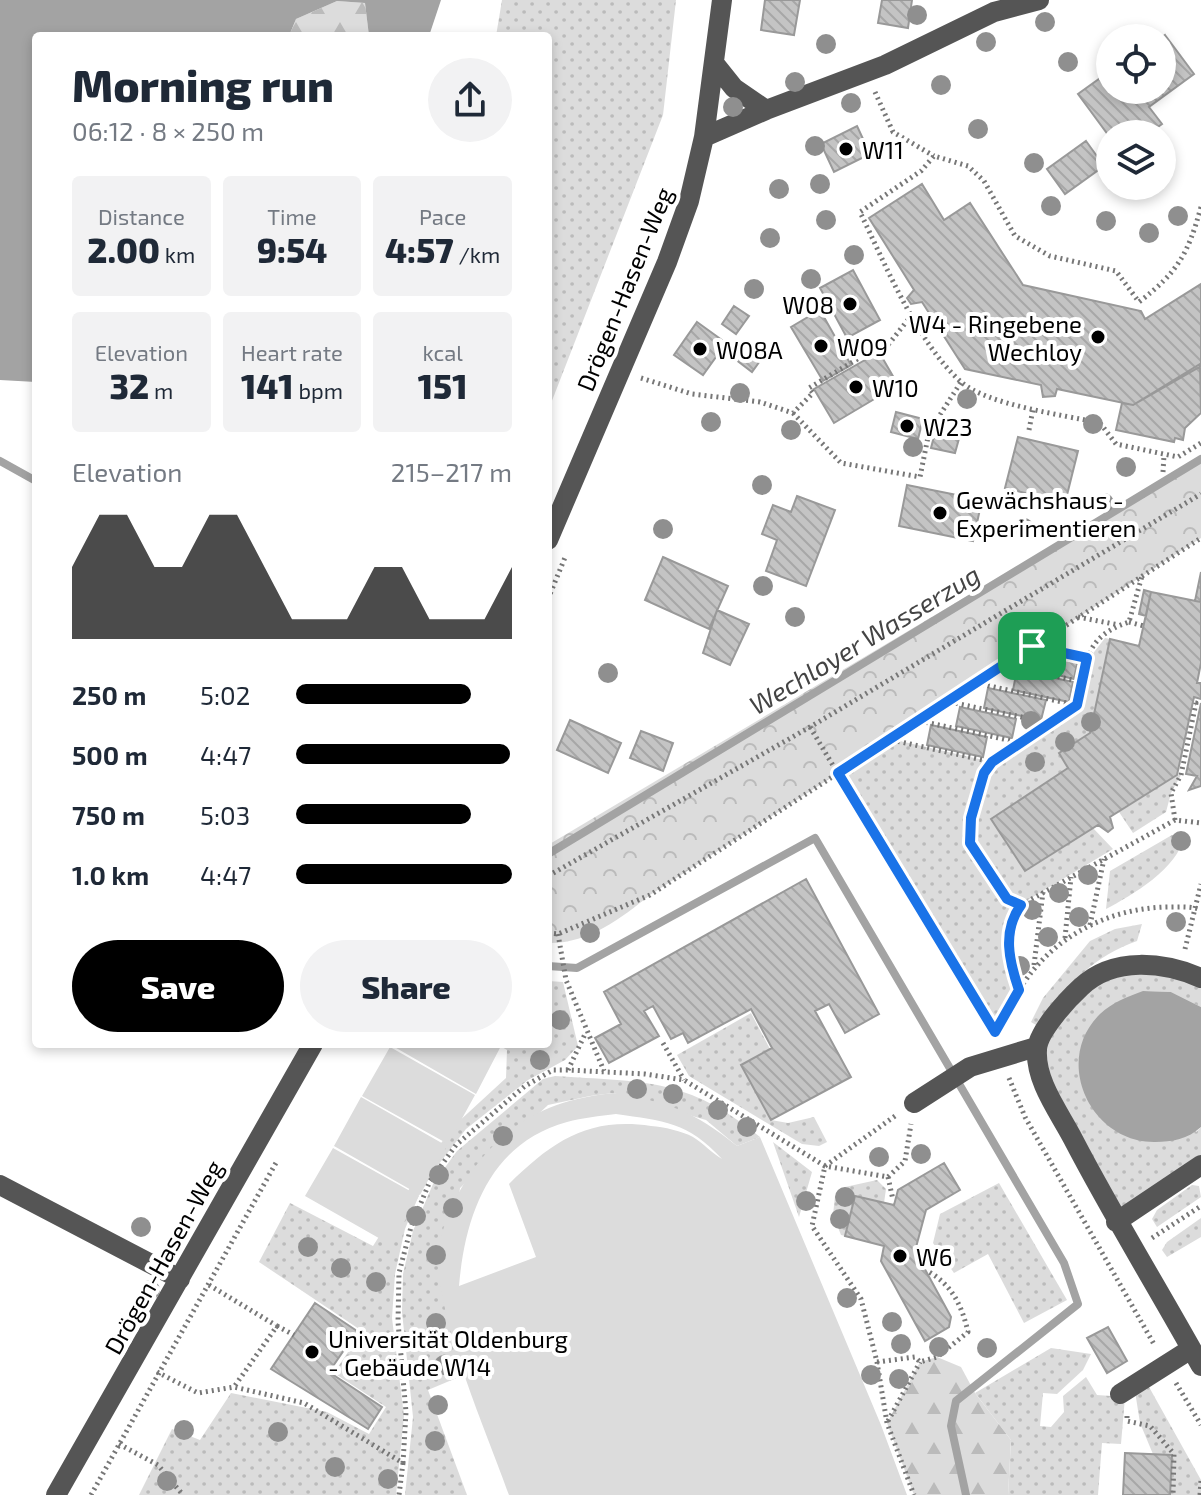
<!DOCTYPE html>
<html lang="en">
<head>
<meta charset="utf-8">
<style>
  body { margin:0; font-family:"Exo 2",sans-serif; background:#f2f2f3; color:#1f2937; height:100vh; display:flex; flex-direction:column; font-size:30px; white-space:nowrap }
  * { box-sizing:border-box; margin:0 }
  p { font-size:26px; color:#747a83 }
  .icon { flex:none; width:44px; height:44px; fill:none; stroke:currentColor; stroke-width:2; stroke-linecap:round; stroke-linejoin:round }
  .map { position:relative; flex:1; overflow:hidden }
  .drawer { position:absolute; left:32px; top:32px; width:520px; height:1016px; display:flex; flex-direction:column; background:#fff; border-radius:8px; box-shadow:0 4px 12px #0003 }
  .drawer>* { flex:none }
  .tools { position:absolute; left:1096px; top:24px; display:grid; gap:16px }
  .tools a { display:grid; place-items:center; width:80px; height:80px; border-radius:50%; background:#fff; box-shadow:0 4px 12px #0003; font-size:40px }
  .pin { position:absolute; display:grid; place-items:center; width:68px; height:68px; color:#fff; margin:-34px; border-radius:16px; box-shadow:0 4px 12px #0006 }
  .round { display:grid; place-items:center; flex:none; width:84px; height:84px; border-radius:42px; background:#f2f2f3 }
  .overview { display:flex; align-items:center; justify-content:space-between; height:136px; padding:0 40px }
  h1 { font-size:44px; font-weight:800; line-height:60px }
  .stats { display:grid; grid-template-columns:repeat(3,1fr); gap:12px; height:136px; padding:8px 40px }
  .stats div { display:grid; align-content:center; border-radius:8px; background:#f2f2f3; text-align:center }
  .stats b { font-size:34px; font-weight:800 }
  .stats small { font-size:22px; font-weight:400 }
  .stats p { font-size:22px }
  .chart { height:224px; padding:16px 40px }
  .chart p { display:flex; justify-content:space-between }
  .chart svg { width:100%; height:144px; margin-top:8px; fill:#000; opacity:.7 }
  .action { display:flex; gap:16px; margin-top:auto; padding:16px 40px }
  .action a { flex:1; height:92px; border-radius:48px; background:#000; color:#fff; font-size:32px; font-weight:800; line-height:92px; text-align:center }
  .action a+a { background:#f2f2f3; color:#1f2937 }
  ul { padding:0 40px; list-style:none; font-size:26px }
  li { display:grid; grid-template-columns:128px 96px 1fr; align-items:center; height:60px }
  li i { height:20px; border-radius:10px; background:#000 }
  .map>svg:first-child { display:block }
  .grass { fill:url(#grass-dots) }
  .forest { fill:url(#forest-firs) }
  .park { fill:url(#park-crowns) }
  .pitch { fill:#dcdcdc; fill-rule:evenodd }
  .water { fill:#a3a3a3 }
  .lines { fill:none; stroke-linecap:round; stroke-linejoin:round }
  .stream { stroke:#a3a3a3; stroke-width:8 }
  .building { fill:url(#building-back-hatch); stroke:#999; stroke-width:2 }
  .path { stroke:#777; stroke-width:5; stroke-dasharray:2 4; stroke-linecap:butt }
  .minor { stroke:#555; stroke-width:20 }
  .tree { fill:#8f8f8f }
  .route-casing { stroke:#fff; stroke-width:16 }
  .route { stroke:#1a73e8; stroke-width:10 }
  .poi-dot { fill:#000; stroke:#fff; stroke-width:3 }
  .labels { text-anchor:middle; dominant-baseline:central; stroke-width:8; stroke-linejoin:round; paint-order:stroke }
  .poi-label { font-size:24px; fill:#000; stroke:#fff; text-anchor:start }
  .street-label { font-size:24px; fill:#000; stroke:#fff }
  .water-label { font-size:26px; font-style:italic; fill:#444; stroke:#fff }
</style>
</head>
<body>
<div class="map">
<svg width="1201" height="1495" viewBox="0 0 1201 1495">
  <defs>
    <pattern id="grass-dots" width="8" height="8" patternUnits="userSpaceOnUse" patternTransform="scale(2)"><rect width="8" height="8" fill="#dcdcdc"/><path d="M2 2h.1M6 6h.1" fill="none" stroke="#bbb" stroke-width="1.8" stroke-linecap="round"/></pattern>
    <pattern id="forest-firs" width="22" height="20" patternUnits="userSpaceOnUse" patternTransform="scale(2)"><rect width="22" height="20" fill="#dcdcdc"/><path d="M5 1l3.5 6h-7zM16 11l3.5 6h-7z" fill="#bbb"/></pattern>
    <pattern id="park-crowns" width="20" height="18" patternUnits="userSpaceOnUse" patternTransform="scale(2)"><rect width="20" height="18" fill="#dcdcdc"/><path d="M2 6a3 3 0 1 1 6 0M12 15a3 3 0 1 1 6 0" fill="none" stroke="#bbb"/></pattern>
    <pattern id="building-back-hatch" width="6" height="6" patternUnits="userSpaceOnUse" patternTransform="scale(2)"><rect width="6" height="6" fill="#c4c4c4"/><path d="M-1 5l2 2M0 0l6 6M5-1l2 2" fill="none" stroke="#a7a7a7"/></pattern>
  </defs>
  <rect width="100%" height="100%" fill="#fff"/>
  <path class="grass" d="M502,0H676L663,115L548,411V36H496Z
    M1105,638L1110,639L1090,733L1059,753L1068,768L991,819L1025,871L1093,828L1113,849L1021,904C1002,931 1009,961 1019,990L995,1032L838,773L891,739L992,762L1007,760L1076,715L1091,656Z
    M1177,775H1181L1171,793L1166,812L1133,833L1119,812Z
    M1172,835L1183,837C1180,867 1131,896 1106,909L1110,871Z
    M1142,924L1137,941C1093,957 1068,984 1041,1021L1036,1025L1031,1022L1043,998L1090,941L1115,929Z
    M1122,965L1201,978V1007L1171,992L1143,991L1196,1132L1201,1127V1165L1116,1222L1036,1047L1063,1004Z
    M548,981L563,982L578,1046L565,1060L528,1080L466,1129L424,1183L405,1229L395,1274L392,1318L404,1416L396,1495H139L172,1429L200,1440L231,1393L327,1412L369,1434L386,1407L334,1373L362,1331L259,1262L290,1203L373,1246L427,1161L456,1124L506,1078L507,1050L497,1044H548Z
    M751,1013L770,1049L742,1065L771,1120L788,1123L814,1117L827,1142L819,1146L802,1144L689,1076L677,1055Z
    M555,1076C643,1082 687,1077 760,1137L737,1146L706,1120L613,1093L590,1096L548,1105L460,1188L446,1310L466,1374L428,1390L467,1495H405L413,1417L402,1312L403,1274L413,1231L433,1184L457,1151L543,1079Z
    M773,1142L812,1172L799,1217Z
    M877,1180L886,1189L884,1203L855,1196L845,1236L841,1235L833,1215L835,1196L845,1187Z
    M999,1183L1067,1300L1024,1323L988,1254L954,1273L933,1243L940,1214Z
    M1192,1185L1199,1186L1201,1197L1157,1227L1152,1219L1157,1210Z
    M1201,1218V1237L1167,1257L1162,1250L1167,1242Z
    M1051,1348L1091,1354L1083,1370L1057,1394L1043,1393L1040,1426L1051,1427L1064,1412L1063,1396L1086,1377L1097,1395L1125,1397L1121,1444L1102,1443L1098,1495H1008L1011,1440L975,1393Z
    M1144,1378L1201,1480V1495H1170L1140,1423L1134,1385Z"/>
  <path class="forest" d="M337,1L365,3L369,36H289L296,19Z
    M937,1357L961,1367L975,1393L1011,1440L1008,1495H914L887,1423L920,1362Z"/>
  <path class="park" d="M1201,457V538L650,895C620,919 588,944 548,943V845Z"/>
  <path class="pitch" d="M502,1044L476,1094L391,1045V1044Z
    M390,1047L475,1095L448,1144L362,1096Z
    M613,1093C668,1102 694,1111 737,1146L760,1137L881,1425L907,1495H509C487,1432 434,1315 439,1251C442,1220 460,1187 478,1163C514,1117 557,1099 613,1093ZM616,1114C664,1121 688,1122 722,1159C713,1154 703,1143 693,1137C682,1131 664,1127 651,1126C588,1117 553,1141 509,1184L536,1257L459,1286C465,1215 490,1143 567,1122C582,1118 600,1116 616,1114Z
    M361,1097L447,1146L420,1195L334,1146Z
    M333,1148L419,1196L391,1245L305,1196Z"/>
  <path class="water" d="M0,0H441L429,36H369L365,3L337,1L296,19L289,36H36V382L0,380Z
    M1143,991L1171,992L1201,1007V1127C1188,1139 1172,1142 1155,1142C1091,1143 1052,1061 1100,1014C1113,1002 1127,997 1143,991Z"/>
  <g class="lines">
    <path class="stream" d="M0,461L36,481
      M548,854L1201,459
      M548,966L577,968L815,838L1064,1263L1078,1304L956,1401L951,1426L966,1495"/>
  </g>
  <path class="building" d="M765,0H800L794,35L761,30Z
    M882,0H912L908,28L878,23Z
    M1165,35L1194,74L1149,107L1162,124L1148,134H1136L1128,122L1109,136L1078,94L1110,71V90H1162L1161,38Z
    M857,126L870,154L834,172L821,144Z
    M1086,141L1104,166L1065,194L1047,169Z
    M922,184L944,220L970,203L1023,285L1141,311L1145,319L1201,284V366L1133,405L1057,389L1055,396L1043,397L1041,385L965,369L922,302L911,304L907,298L914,290L869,218Z
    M853,270L880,320L847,338L820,288Z
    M734,306L749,316L736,334L722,324Z
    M820,310L851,365L823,381L791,327Z
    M697,322L726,343L703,375L674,355Z
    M747,342L765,354L752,372L735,359Z
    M879,352L898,385L834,423L814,389Z
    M1200,364L1201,413L1185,428L1183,440L1175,438L1174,442L1116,430L1122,403L1133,405Z
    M896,412L923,419L918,439L891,432Z
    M936,429L960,435L955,453L931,448Z
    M1018,437L1078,451L1065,503L1005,488Z
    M907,485L982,500L973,541L899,526Z
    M797,496L835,510L806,586L766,571L777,540L762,534L773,505L791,512Z
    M663,557L728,586L709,629L645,600Z
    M1201,572V602L1195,601Z
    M1201,572V602L1195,601Z
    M1144,590L1151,592L1146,616L1139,614Z
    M1151,592L1201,602V663L1197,683H1201V699L1194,697L1177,775L1110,817L1113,828L1108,832L1098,825L1025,871L991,819L1068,768L1059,753L1090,733L1110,639L1139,646Z
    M717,610L749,624L730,665L703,653Z
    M1049,653L1078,659L1074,679L1045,672Z
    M1017,670L1073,682L1069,702L1013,690Z
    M988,688L1046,700L1041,720L984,708Z
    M1201,703V786L1189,790L1197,776L1186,774Z
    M960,707L1016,719L1012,738L956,726Z
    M570,720L621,743L608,773L557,750Z
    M931,725L987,737L983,757L927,745Z
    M641,731L673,743L663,771L630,758Z
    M806,879L879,1014L845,1033L829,1004L815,1011L851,1077L771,1120L741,1065L772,1048L751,1009L688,1043L683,1033L671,1039L653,1006L644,1011L659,1036L609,1063L595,1038L621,1024L604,992Z
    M944,1163L960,1190L926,1210L915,1251L951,1317L949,1327L925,1341L881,1261L884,1246L845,1236L855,1196L894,1205L898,1190Z
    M315,1303L357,1331L329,1372L382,1407L368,1429L271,1369Z
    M1108,1327L1127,1361L1107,1373L1087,1338Z
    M1125,1453L1172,1455L1170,1495H1123Z"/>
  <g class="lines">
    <path class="path" d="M875,92L893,132L934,156
      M1201,207C1188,254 1178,272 1139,302L1116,271L1050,256L1015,236L984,181L968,166L934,156L921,171L860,212C885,264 917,342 960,381C986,405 1064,415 1100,423L1116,444L1178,457L1201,443
      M641,378L692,394L760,402L793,413L813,393L809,388L881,345L884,350L911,316
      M793,413L841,463L920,477L929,432L961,382
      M1029,430L1033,409
      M1163,472L1164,455
      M548,599L566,555
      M1078,617L1119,625
      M1129,622L1144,626
      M1033,646L1087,658
      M1005,665L1082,682
      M976,683L1076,705
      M950,702L1050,723
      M920,721L1022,743
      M810,727L996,1038
      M892,740L992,762L984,773L971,818L970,843L1007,899L1021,905C1002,931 1009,961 1019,990L995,1032
      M992,762L1077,705C1086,664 1083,637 1129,622L1142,576
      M1175,820L1171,793L1181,775L1196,703H1192
      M548,876L810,727L1201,494
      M1021,905L1175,820L1201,823
      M1090,925L1104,859
      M548,933L558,934L650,895L1201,538
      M558,934L566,980L604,1071
      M1065,938L1071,877
      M1185,949L1201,884
      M1034,965L1043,892
      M1020,989C1051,937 1110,907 1170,907C1181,907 1192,906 1201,910
      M663,1043L684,1080
      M568,1070L586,1032
      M1009,1078L1025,1117L1155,1346
      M895,1116L825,1166L812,1226L861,1299L877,1362L887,1423L914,1495
      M888,1177L893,1200
      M1152,1238L1201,1206
      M209,1285L277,1326L234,1387
      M277,1326L294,1335
      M877,1362L915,1357L920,1362L937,1357L968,1332C962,1306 952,1285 929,1272
      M157,1372L198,1393L234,1387L304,1403L403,1463L399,1495
      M1176,1383L1201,1425
      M1127,1416V1421L1150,1426L1174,1454L1173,1495
      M888,1421L920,1362
      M119,1444L158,1465L183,1495
      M403,1463L406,1412L398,1322L399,1273L411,1227L430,1181L456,1145L525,1086L553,1070H568L645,1074L684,1080L825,1166L888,1177L905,1161L911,1124
      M91,1495L277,1161
      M1200,1495L1201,1480"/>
    <path class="minor" d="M714,63L734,88L766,110L885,65L994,12L1039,0
      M704,137L766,110
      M548,540L667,262L689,201L704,137L722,0
      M1201,978C1164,962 1114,956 1081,987C1068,999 1037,1032 1037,1050C1035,1081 1059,1112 1073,1139C1113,1216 1159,1290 1201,1366
      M914,1103L970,1067L1036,1047
      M0,1185L180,1279
      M1116,1222L1201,1165
      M1120,1394L1191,1349
      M56,1495L313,1044"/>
  </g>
  <g class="tree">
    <circle cx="917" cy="15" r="10"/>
    <circle cx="1045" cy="22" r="10"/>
    <circle cx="986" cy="42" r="10"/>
    <circle cx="826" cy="44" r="10"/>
    <circle cx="1068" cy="62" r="10"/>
    <circle cx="795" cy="82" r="10"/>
    <circle cx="941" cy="85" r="10"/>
    <circle cx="851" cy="103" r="10"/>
    <circle cx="733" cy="107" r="10"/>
    <circle cx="978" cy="129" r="10"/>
    <circle cx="815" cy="146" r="10"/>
    <circle cx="1034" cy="163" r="10"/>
    <circle cx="820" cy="184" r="10"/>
    <circle cx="779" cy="189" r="10"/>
    <circle cx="1051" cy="206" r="10"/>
    <circle cx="1178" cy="216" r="10"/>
    <circle cx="826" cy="220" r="10"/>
    <circle cx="1106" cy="221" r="10"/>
    <circle cx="1149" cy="233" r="10"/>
    <circle cx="770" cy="238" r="10"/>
    <circle cx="854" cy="255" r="10"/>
    <circle cx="811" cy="279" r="10"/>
    <circle cx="754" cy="289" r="10"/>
    <circle cx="740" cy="393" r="10"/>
    <circle cx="967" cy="399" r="10"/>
    <circle cx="711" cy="422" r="10"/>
    <circle cx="1093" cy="424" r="10"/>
    <circle cx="791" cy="430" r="10"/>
    <circle cx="913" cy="447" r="10"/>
    <circle cx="1126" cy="467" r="10"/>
    <circle cx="762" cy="485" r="10"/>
    <circle cx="1104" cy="503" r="10"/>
    <circle cx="1024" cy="528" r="10"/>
    <circle cx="663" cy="529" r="10"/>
    <circle cx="763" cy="586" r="10"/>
    <circle cx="795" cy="617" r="10"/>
    <circle cx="608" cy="673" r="10"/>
    <circle cx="1031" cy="721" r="10"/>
    <circle cx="1091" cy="722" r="10"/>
    <circle cx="1065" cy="742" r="10"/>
    <circle cx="1035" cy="762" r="10"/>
    <circle cx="1181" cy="841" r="10"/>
    <circle cx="1088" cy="875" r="10"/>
    <circle cx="1059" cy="893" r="10"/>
    <circle cx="1032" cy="910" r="10"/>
    <circle cx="1079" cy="917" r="10"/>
    <circle cx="1176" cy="922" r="10"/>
    <circle cx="590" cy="933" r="10"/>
    <circle cx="1048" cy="937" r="10"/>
    <circle cx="1020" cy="966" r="10"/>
    <circle cx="560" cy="1020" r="10"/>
    <circle cx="540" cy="1060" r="10"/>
    <circle cx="637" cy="1089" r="10"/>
    <circle cx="673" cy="1094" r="10"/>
    <circle cx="718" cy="1110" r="10"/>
    <circle cx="747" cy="1127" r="10"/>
    <circle cx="503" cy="1136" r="10"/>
    <circle cx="921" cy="1154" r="10"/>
    <circle cx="879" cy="1157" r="10"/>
    <circle cx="439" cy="1175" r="10"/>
    <circle cx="845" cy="1197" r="10"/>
    <circle cx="806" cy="1201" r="10"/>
    <circle cx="453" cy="1208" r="10"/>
    <circle cx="416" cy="1216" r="10"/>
    <circle cx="840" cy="1219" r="10"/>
    <circle cx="141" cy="1227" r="10"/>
    <circle cx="308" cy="1247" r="10"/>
    <circle cx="436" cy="1255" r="10"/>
    <circle cx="341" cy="1268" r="10"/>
    <circle cx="376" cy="1282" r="10"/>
    <circle cx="150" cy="1290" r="10"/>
    <circle cx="847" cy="1298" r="10"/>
    <circle cx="892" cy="1322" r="10"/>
    <circle cx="436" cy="1323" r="10"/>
    <circle cx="901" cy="1344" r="10"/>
    <circle cx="939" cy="1347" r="10"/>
    <circle cx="987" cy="1348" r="10"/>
    <circle cx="444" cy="1365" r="10"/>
    <circle cx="871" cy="1375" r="10"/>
    <circle cx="899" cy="1379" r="10"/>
    <circle cx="438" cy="1405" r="10"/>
    <circle cx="184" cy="1430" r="10"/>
    <circle cx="278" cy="1432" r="10"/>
    <circle cx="435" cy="1441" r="10"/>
    <circle cx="335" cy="1467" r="10"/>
    <circle cx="388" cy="1479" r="10"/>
    <circle cx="167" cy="1481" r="10"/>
  </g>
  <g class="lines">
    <g class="route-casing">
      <path id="route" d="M1032,646L1087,658L1077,705L992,762L984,773L971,818L970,843L1007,899L1021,905C1002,931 1009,961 1019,990L995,1032L838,773Z"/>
    </g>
    <use href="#route" class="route"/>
  </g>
  <g class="poi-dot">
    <circle cx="846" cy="149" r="8"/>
    <circle cx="850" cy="304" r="8"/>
    <circle cx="1098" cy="337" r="8"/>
    <circle cx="821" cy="346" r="8"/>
    <circle cx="700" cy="349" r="8"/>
    <circle cx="856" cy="387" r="8"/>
    <circle cx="907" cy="426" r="8"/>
    <circle cx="940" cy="513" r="8"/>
    <circle cx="900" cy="1256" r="8"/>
    <circle cx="312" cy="1352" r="8"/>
  </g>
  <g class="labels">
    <g class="poi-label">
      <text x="862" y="149">W11</text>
      <text x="834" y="304" text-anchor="end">W08</text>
      <text x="1082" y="323" text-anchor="end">W4 - Ringebene<tspan x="1082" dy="28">Wechloy</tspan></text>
      <text x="837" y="346">W09</text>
      <text x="716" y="349">W08A</text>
      <text x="872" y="387">W10</text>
      <text x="923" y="426">W23</text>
      <text x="956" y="499">Gewächshaus -<tspan x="956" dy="28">Experimentieren</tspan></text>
      <text x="916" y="1256">W6</text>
      <text x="328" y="1338">Universität Oldenburg<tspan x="328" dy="28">- Gebäude W14</tspan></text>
    </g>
    <g class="street-label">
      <text transform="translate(624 289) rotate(-68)">Drögen-Hasen-Weg</text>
      <text transform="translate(163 1257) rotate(-61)">Drögen-Hasen-Weg</text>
    </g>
    <g class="water-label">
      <text transform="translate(864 639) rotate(-31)">Wechloyer Wasserzug</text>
    </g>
  </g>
</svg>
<div class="tools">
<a><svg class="icon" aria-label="locate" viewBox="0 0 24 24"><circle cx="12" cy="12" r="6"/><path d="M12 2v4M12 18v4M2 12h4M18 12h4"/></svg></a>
<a><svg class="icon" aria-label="layers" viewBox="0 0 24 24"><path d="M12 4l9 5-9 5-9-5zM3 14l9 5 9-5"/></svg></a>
</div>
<div class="pin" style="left:1032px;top:646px;background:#1e9e55"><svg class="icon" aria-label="arrive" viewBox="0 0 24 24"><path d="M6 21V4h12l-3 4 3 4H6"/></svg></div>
<section class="drawer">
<div class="overview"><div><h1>Morning run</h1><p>06:12 · 8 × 250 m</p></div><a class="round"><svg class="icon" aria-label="share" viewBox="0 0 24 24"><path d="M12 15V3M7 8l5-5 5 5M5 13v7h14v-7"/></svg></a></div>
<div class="stats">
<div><p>Distance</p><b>2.00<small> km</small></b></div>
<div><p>Time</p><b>9:54</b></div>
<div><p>Pace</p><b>4:57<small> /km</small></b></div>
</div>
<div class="stats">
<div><p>Elevation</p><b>32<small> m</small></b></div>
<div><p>Heart rate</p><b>141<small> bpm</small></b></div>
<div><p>kcal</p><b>151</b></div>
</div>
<div class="chart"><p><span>Elevation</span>215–217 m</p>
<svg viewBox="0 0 160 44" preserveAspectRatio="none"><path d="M0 44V22L10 6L20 6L30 22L40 22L50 6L60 6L70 22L80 38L90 38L100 38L110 22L120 22L130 38L140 38L150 38L160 22V44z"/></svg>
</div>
<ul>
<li><b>250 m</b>5:02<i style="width:81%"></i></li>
<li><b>500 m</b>4:47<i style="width:99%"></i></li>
<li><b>750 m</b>5:03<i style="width:81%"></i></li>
<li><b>1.0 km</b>4:47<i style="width:100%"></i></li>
</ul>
<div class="action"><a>Save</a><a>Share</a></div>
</section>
</div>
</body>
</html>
